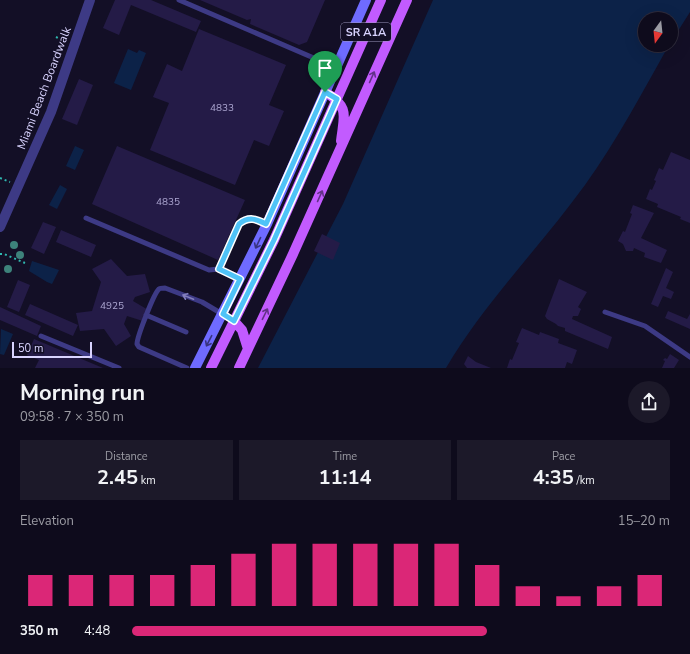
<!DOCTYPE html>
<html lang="en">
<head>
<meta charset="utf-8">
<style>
  body { margin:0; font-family:"Nunito Sans",sans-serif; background:#1c1929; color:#f1f3f6; height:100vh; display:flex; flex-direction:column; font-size:15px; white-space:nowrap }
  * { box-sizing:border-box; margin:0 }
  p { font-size:13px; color:#9b9ba3 }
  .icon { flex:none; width:22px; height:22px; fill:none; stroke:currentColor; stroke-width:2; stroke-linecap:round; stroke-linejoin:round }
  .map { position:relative; height:368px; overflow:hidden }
  .sheet { display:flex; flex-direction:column; background:#0e0b1c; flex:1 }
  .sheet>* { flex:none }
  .needle { width:26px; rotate:195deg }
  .buttons { position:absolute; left:638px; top:12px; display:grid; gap:8px }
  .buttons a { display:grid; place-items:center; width:40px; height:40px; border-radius:50%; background:#0e0b1c; box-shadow:0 4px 16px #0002,0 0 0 1px #2e2b3b; font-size:20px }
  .scale { position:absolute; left:12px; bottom:10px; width:80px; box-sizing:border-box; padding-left:4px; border:2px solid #d9d4ff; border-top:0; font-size:11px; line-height:14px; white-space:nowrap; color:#d9d4ff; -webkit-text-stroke:3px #130f26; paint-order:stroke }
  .pin { position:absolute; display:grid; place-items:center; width:34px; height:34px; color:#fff; margin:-41px -17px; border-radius:50% 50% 50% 0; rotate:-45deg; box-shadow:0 0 4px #0007 }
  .pin .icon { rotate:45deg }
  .round { display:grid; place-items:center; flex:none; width:42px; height:42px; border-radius:21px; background:#1c1929 }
  .headline { display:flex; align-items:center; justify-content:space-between; height:68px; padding:0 20px }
  h1 { font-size:22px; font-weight:700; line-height:30px }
  .metrics { display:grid; grid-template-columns:repeat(3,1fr); gap:6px; height:68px; padding:4px 20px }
  .metrics div { display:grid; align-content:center; border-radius:0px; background:#1c1929; text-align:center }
  .metrics b { font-size:20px; font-weight:700 }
  .metrics small { font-size:11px; font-weight:400 }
  .metrics p { font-size:11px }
  .chart { height:112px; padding:8px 20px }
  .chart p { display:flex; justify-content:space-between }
  .chart svg { width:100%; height:72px; margin-top:4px; stroke:#db2777; stroke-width:6 }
  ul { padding:0 20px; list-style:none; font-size:13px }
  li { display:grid; grid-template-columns:64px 48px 1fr; align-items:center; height:30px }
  li i { height:10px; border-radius:5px; background:#db2777 }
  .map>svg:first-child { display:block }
  .water { fill:#0c2248 }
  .building { fill:#241b47 }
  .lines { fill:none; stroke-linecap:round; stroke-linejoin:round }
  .path { stroke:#2fb8b0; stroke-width:2; stroke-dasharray:2 3; stroke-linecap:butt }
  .lane { stroke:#3d3a85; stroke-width:5 }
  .street { stroke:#3d3a85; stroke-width:10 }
  .secondary { stroke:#6f6bff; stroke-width:10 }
  .primary { stroke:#c25bff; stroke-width:10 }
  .tree { fill:#3d827b }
  .oneway { stroke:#623188 }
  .oneway2 { stroke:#38347d }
  .oneway3 { stroke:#837fbc }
  .route-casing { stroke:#fff; stroke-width:8 }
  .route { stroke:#4fc3f7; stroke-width:5 }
  .labels { text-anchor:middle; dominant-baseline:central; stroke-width:3; stroke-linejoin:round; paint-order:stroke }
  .number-label { font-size:10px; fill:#aca6d1 }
  .shield { fill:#130f26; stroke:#9e99be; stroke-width:1 }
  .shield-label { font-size:11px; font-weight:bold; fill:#d9d4ff }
  .street-label { font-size:12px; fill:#d9d4ff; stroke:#130f26 }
</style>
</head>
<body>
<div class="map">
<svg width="690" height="368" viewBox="0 0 690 368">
  <rect width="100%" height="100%" fill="#130f26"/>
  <path class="water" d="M433,0H690V12L671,42V19H645V45H669C643,91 616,142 585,185C540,247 485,302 446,368H258L343,204Z
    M128,49L137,53L139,50L146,53L131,90L114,83Z
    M75,146L84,150L75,170L66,166Z
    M60,185L67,189L57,209L49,205Z
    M32,261L59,270L52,284L47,282L29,271Z
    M1,329L13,334L4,355L0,354Z"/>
  <path class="building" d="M115,0H151L201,21L196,32L131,5L119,35L103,28Z
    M200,0H325L307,42L299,45L250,24L251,19L247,20Z
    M199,29L286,65L269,105L284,111L269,146L254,140L235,185L150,150L169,103L153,97L167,64L182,71Z
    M79,79L93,85L77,125L62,119Z
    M117,146L245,200L218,260L92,204Z
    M671,152L690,160V223L680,219L681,217L657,207L658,204L646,199L650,189L652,190L656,181L654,180L659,168L663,170Z
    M633,205L654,213L641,238L667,250L661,263L644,257L645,253L634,248L633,251H626L623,244L618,241L623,231L625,232L632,214L630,213Z
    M43,222L56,227L44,254L31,248Z
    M61,230L96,245L91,257L56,242Z
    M322,234L340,243L333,260L314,251Z
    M111,259L127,276L145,274L150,292L135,297L133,301L150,311L148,318L146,322L127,316L124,324L131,336L116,346L104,329L80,331L76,313L92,311L101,282L92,269Z
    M666,268L673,272L666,288L674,292L671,299L663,296L658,307L651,304Z
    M559,279L587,292L578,307L581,309L578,316H573L572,319L612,337L608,349L565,331V328L558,326L556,324L547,319L545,316Z
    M18,280L30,285L19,312L7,307Z
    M30,304L78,325L73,336L25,315Z
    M0,307L41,326L37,336L0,320Z
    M668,311L687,319L690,314V329L665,318Z
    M522,328L539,335L540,332L559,339L558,343L577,350L572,364L567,362L565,368H507L510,359L512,360L519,343L516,342Z
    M34,339L103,368H35L39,360L27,355Z
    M670,354L679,360L674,368H662L665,361L663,360L665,358L667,359Z
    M468,356L476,362L491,368H467L464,364Z"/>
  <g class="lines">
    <path class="path" d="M56,37L66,42
      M0,178L10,182
      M0,254H4L25,263"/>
    <path class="lane" d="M179,0L337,68
      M86,218L209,270L219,269L240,279
      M219,269L239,224C249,216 256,219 267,224
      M605,312L645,326L690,357
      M146,315L186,332
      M41,336L119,368
      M187,368L139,347L137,344C137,337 154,293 159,289C160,288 163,288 165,288L202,302L234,321"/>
    <path class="street" d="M0,227L51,112L90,0"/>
    <path class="secondary" d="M195,368L267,224L366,0"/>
    <path class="primary" d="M325,92C350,107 344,115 341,141
      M234,321L242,330L248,349
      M211,368L274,240L381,0
      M239,368L293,254L407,0"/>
  </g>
  <g class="tree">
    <circle cx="14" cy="245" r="4"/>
    <circle cx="20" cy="255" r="4"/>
    <circle cx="8" cy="269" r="4"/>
  </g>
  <defs><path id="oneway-shaft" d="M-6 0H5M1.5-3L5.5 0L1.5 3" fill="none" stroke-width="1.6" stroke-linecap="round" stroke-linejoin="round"/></defs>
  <g class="oneway">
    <use href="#oneway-shaft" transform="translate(372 77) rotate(-66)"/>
    <use href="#oneway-shaft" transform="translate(320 196) rotate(-66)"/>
    <use href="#oneway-shaft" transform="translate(265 314) rotate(-64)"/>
  </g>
  <g class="oneway2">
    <use href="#oneway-shaft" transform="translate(258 243) rotate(115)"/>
    <use href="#oneway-shaft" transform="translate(209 341) rotate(117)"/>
  </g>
  <use class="oneway3" href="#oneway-shaft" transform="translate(188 297) rotate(-158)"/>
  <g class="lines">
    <g class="route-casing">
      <path id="route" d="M325,92L337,99L274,240L234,321L223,314L240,279L219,269L239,224C249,216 256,219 266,224Z"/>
    </g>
    <use href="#route" class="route"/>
  </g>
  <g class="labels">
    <g class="number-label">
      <text x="222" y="108">4833</text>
      <text x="168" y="202">4835</text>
      <text x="112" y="306">4925</text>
    </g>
    <rect class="shield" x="341" y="23" width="50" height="18" rx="3"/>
    <g class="shield-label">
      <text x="366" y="32">SR A1A</text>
    </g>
    <g class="street-label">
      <text transform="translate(44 88) rotate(-69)">Miami Beach Boardwalk</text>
    </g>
  </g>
</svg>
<div class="buttons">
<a><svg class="needle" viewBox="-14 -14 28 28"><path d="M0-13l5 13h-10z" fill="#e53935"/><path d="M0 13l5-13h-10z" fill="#9b9ba3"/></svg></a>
</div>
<div class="scale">50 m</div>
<div class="pin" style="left:325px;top:92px;background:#1e9e55"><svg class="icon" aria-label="arrive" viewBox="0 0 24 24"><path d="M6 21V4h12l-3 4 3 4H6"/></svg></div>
</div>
<section class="sheet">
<div class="headline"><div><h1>Morning run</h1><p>09:58 · 7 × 350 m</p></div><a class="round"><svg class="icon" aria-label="share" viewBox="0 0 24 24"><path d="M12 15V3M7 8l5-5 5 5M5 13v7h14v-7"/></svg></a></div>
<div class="metrics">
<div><p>Distance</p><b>2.45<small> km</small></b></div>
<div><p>Time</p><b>11:14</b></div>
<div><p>Pace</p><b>4:35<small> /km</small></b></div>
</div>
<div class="chart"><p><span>Elevation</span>15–20 m</p>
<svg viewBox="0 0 160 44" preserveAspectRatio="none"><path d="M5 44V25M15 44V25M25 44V25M35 44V25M45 44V19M55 44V12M65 44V6M75 44V6M85 44V6M95 44V6M105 44V6M115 44V19M125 44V32M135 44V38M145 44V32M155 44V25"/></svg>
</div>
<ul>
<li><b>350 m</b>4:48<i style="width:66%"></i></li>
</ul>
</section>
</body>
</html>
